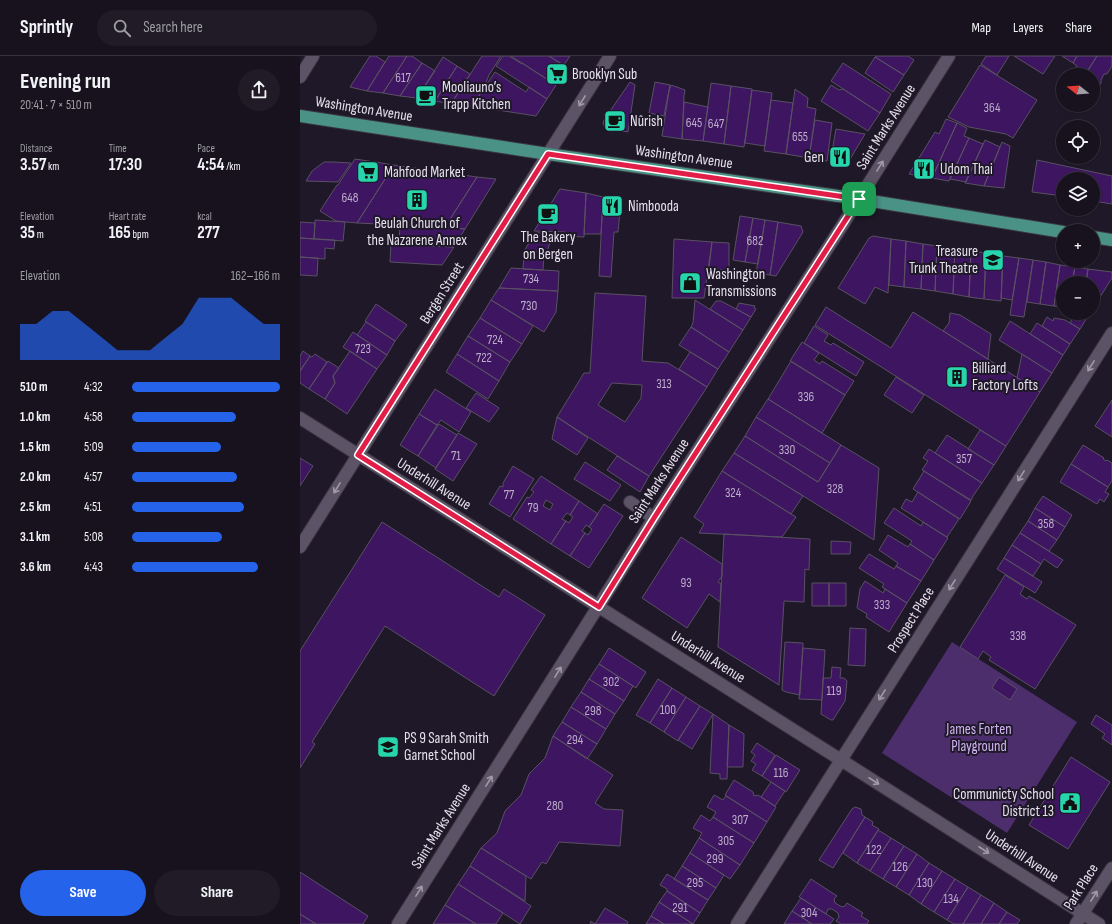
<!DOCTYPE html>
<html lang="en">
<head>
<meta charset="utf-8">
<style>
  body { margin:0; font-family:"Sofia Sans Condensed",sans-serif; background:#201b27; color:#f1f3f6; height:100vh; display:flex; flex-direction:column; font-size:15px; white-space:nowrap }
  * { box-sizing:border-box; margin:0 }
  p { font-size:13px; color:#9e9ea4 }
  .icon { flex:none; width:22px; height:22px; fill:none; stroke:currentColor; stroke-width:2; stroke-linecap:round; stroke-linejoin:round }
  .map { position:relative; flex:1; overflow:hidden }
  .panel { display:flex; flex-direction:column; background:#17121e; width:300px }
  .panel>* { flex:none }
  .needle { width:26px; rotate:287deg }
  .buttons { position:absolute; left:756px; top:12px; display:grid; gap:8px }
  .buttons a { display:grid; place-items:center; width:44px; height:44px; border-radius:50%; background:#17121e; box-shadow:0 1px 3px #0004,0 0 0 1px #36323c; font-size:20px }
  .pin { position:absolute; display:grid; place-items:center; width:34px; height:34px; color:#fff; margin:-17px; border-radius:8px; box-shadow:0 2px 6px #0006 }
  .round { display:grid; place-items:center; flex:none; width:42px; height:42px; border-radius:21px; background:#201b27 }
  .summary { display:flex; align-items:center; justify-content:space-between; height:68px; padding:0 20px }
  h1 { font-size:22px; font-weight:700; line-height:30px }
  .figures { display:grid; grid-template-columns:repeat(3,1fr); gap:6px; height:68px; padding:4px 20px }
  .figures div { display:grid; align-content:center }
  .figures b { font-size:17px; font-weight:700 }
  .figures small { font-size:11px; font-weight:400 }
  .figures p { font-size:11px }
  .chart { height:112px; padding:8px 20px }
  .chart p { display:flex; justify-content:space-between }
  .chart svg { width:100%; height:72px; margin-top:4px; fill:#2563eb; opacity:.7 }
  .button { display:flex; gap:8px; margin-top:auto; padding:8px 20px }
  .button a { flex:1; height:46px; border-radius:24px; background:#2563eb; color:#fff; font-size:16px; font-weight:700; line-height:46px; text-align:center }
  .button a+a { background:#201b27; color:#f1f3f6 }
  ul { padding:0 20px; list-style:none; font-size:13px }
  li { display:grid; grid-template-columns:64px 48px 1fr; align-items:center; height:30px }
  li i { height:10px; border-radius:5px; background:#2563eb }
  header { display:flex; align-items:center; gap:24px; box-sizing:border-box; height:56px; padding:0 20px; background:#17121e; border-bottom:1px solid #36323c }
  header strong { font-size:19px }
  nav { display:flex; gap:22px; margin-inline-start:auto; font-size:14px }
  .search { width:280px; height:36px; background:#201b27; display:flex; align-items:center; gap:10px; box-sizing:border-box; padding:0 14px; border-radius:22px; color:#9e9ea4; font-size:15px }
  main { display:flex; flex:1; min-height:0 }
  .map>svg:first-child { display:block }
  .green { fill:#4d2e6c }
  .building { fill:#3e1560; stroke:#595163; fill-rule:evenodd }
  .lines { fill:none; stroke-linecap:round; stroke-linejoin:round }
  .minor-casing { stroke:#3a3540; stroke-width:14 }
  .major-casing { stroke:#3a3540; stroke-width:14 }
  .minor { stroke:#5c5466; stroke-width:12 }
  .major { stroke:#499285; stroke-width:12 }
  .oneway { stroke:#a19aa9 }
  .route-casing { stroke:#fff; stroke-width:8 }
  .route { stroke:#e11d48; stroke-width:5 }
  .labels { text-anchor:middle; dominant-baseline:central; stroke-width:4; stroke-linejoin:round; paint-order:stroke }
  .number-label { font-size:13px; fill:#bcaec9 }
  .poi-label { font-size:15px; fill:#e6e1ec; stroke:#1f1828; text-anchor:start }
  .street-label { font-size:15px; fill:#e6e1ec; stroke:#1f1828 }
  .park-label { font-size:15px; fill:#d0b3f3; stroke:#1f1828 }
</style>
</head>
<body>
<header>
<strong>Sprintly</strong>
<div class="search"><svg class="icon" aria-label="search" viewBox="0 0 24 24"><circle cx="10" cy="10" r="6"/><path d="M15 15l6 6"/></svg>Search here</div>
<nav><a>Map</a><a>Layers</a><a>Share</a></nav>
</header>
<main>
<section class="panel">
<div class="summary"><div><h1>Evening run</h1><p>20:41 · 7 × 510 m</p></div><a class="round"><svg class="icon" aria-label="share" viewBox="0 0 24 24"><path d="M12 15V3M7 8l5-5 5 5M5 13v7h14v-7"/></svg></a></div>
<div class="figures">
<div><p>Distance</p><b>3.57<small> km</small></b></div>
<div><p>Time</p><b>17:30</b></div>
<div><p>Pace</p><b>4:54<small> /km</small></b></div>
</div>
<div class="figures">
<div><p>Elevation</p><b>35<small> m</small></b></div>
<div><p>Heart rate</p><b>165<small> bpm</small></b></div>
<div><p>kcal</p><b>277</b></div>
</div>
<div class="chart"><p><span>Elevation</span>162–166 m</p>
<svg viewBox="0 0 160 44" preserveAspectRatio="none"><path d="M0 44V22L10 22L20 14L30 14L40 22L50 30L60 38L70 38L80 38L90 30L100 22L110 6L120 6L130 6L140 14L150 22L160 22V44z"/></svg>
</div>
<ul>
<li><b>510 m</b>4:32<i style="width:100%"></i></li>
<li><b>1.0 km</b>4:58<i style="width:70%"></i></li>
<li><b>1.5 km</b>5:09<i style="width:60%"></i></li>
<li><b>2.0 km</b>4:57<i style="width:71%"></i></li>
<li><b>2.5 km</b>4:51<i style="width:76%"></i></li>
<li><b>3.1 km</b>5:08<i style="width:61%"></i></li>
<li><b>3.6 km</b>4:43<i style="width:85%"></i></li>
</ul>
<div class="button"><a>Save</a><a>Share</a></div>
</section>
<div class="map">
<svg width="812" height="868" viewBox="0 0 812 868">
  <rect width="100%" height="100%" fill="#1f1828"/>
  <path class="green" d="M652,586L777,666L707,777L582,697Z"/>
  <path class="building" d="M70,0H76L85,6L67,35L50,31Z
    M89,0H107L83,37L67,35Z
    M107,0H112L122,7L100,40L83,37Z
    M182,0H201L189,19L183,34L172,50L151,48Z
    M203,0H209L222,8V7L256,29L247,43L196,10Z
    M211,0H249L267,12L256,29Z
    M249,0H270L264,9Z
    M576,0H608L614,4L604,19L575,1Z
    M686,0H709L697,19L681,8Z
    M714,0H755L743,18Z
    M762,0H777L773,7Z
    M777,0H797L785,19H771L777,10L773,7Z
    M797,0H812V10L807,18H804L801,24V27L793,40V19H785Z
    M143,1L157,10L135,45L117,42Z
    M575,1L604,19L593,36L565,17Z
    M122,7L135,15L117,42L100,40Z
    M543,7L591,38L580,57L531,25Z
    M680,9L737,44L713,82L706,78L669,71L648,61Z
    M157,10L170,18L151,48L135,45Z
    M195,16L226,36L229,31L247,43L236,60L172,50Z
    M330,26L335,29L328,76L306,72L303,68L304,64Z
    M355,26L370,29L364,60L349,57Z
    M411,27L431,30L424,88L403,85Z
    M371,29L385,34L384,40L382,83L362,80L369,35Z
    M531,29L539,34L543,33L580,57L568,75L521,45Z
    M431,30L452,33L444,91L424,88Z
    M495,33L508,42L507,51L516,53L509,102L486,98Z
    M452,34L472,37L465,90L445,87Z
    M471,44L493,47L486,98L464,95Z
    M384,46L408,51L403,85L382,83Z
    M646,63L657,67L632,122L609,118L635,76L639,78Z
    M515,64L532,67L527,105L509,102Z
    M657,67L667,72L664,80L669,82L649,125L632,122Z
    M536,73L565,78L546,110L530,107Z
    M669,82L683,88L666,126L650,123Z
    M685,84L700,91L684,130L665,127Z
    M702,86L710,90L704,132L684,130Z
    M55,103L94,109L57,167L36,165L20,155L37,129H38Z
    M737,104L812,120V148L793,145V123H763V140L732,136Z
    M24,106H34L51,107L38,126L6,125L12,115Z
    M94,109L135,115L177,121L145,171L57,167Z
    M177,121L196,123L165,173L145,171Z
    M260,133L286,137L284,181L265,180V176L234,175Z
    M286,137L303,141L301,178H284Z
    M303,141L321,144L318,176H314L311,221L299,220Z
    M440,160L453,162L445,206L433,204Z
    M453,162L465,164L458,208L445,206Z
    M15,164L45,166L43,185L14,183Z
    M465,164L478,166L470,219L456,217Z
    M0,166L15,167L14,183L0,182Z
    M478,166L501,170L503,176L476,220L470,219Z
    M100,169L145,171L165,173L154,191L99,188Z
    M236,176L252,180L247,196L224,195Z
    M573,180L591,183L588,237L575,231L565,248L538,232L569,182Z
    M0,182L35,184L34,193L25,192V203L0,201Z
    M374,183L412,186L404,242H372Z
    M591,183L606,185L604,231L589,229Z
    M606,185L623,188L621,233L604,231Z
    M412,186L429,187V215L409,212Z
    M91,187L99,188L154,191L142,209L90,206Z
    M623,188L637,190L635,235L621,233Z
    M637,190L655,193L653,238L635,235Z
    M655,193L671,195L669,241L653,238Z
    M224,195L244,196L243,214L223,213Z
    M671,195L686,197L684,243L669,241Z
    M686,197L703,200L701,245L684,243Z
    M703,200L719,202L712,244L701,242Z
    M0,201L18,202L17,220L0,219Z
    M719,202L733,204L724,261L710,259Z
    M733,204L746,206L740,248L727,246Z
    M746,206L760,209L754,250L740,248Z
    M760,209L775,211L772,227H763V252L754,250Z
    M775,211L788,213L786,227H772Z
    M211,212L259,215L258,235L199,232Z
    M788,213L812,216V222L793,252V227H786Z
    M199,232L258,235L256,256L244,276L191,244Z
    M295,237L346,240L342,305L368,307L407,331L349,420L257,361L284,317H290ZM312,327L342,329L341,342L325,366L298,349Z
    M191,244L233,270L222,288L180,262Z
    M395,244L443,274L429,296L391,271L393,267Z
    M416,245H421L451,261L443,274L410,253Z
    M439,247L455,250L454,252L456,253L451,261L436,253Z
    M76,248L107,269L95,285L65,265Z
    M526,251L591,292L613,256L740,336L706,390L515,269Z
    M650,257L660,259L691,278L688,303L643,275L649,267Z
    M782,257H790L780,273L770,267L772,263L780,265Z
    M747,261L753,265L754,262L765,264L780,273L770,288L742,270Z
    M180,262L222,288L210,306L168,280Z
    M710,265L763,299L752,317L699,284Z
    M66,266L95,285L87,299L57,279Z
    M737,267L770,288L763,299L730,278Z
    M514,270L528,279L524,285L531,289L533,287L564,306L556,320L504,287Z
    M391,271L429,296L418,313L379,289Z
    M53,276L87,299L77,313L43,291Z
    M168,280L210,306L199,325L157,298Z
    M502,286L519,297L514,304L520,308L522,305L554,325L545,339L490,305Z
    M3,295L10,300L0,315V300Z
    M50,295L77,313L47,358L25,343L35,327L33,320Z
    M390,296L418,313L407,331L379,313Z
    M15,298L27,306L9,333L0,327V315L10,300L12,301Z
    M157,298L199,325L188,343L146,316Z
    M722,298L752,317L740,336L717,322Z
    M28,305L39,312L33,320L35,327L25,343L9,333Z
    M491,305L545,339L522,377L468,343Z
    M596,321L624,339L612,357L584,339Z
    M135,333L171,356L159,376L141,364L137,369L119,358Z
    M176,337L199,352L189,366L166,352Z
    M468,343L541,389L530,407L456,361Z
    M812,344V381L795,370Z
    M119,358L137,369L118,400L100,389Z
    M257,361L288,382L277,399L252,383Z
    M456,361L530,407L518,426L445,380Z
    M139,368L157,379L136,412L118,400Z
    M680,374L706,390L694,409L668,393Z
    M158,377L177,388L153,425L135,413Z
    M647,379L694,409L682,427L635,397Z
    M445,380L518,426L541,389L579,412L574,484L434,397Z
    M783,389L804,402L803,403L806,405L807,404L812,407V425L808,431L771,408Z
    M629,393L682,427L673,440L671,444L622,414L628,405L623,402Z
    M434,397L503,440L491,458L422,415Z
    M317,400L349,420L340,436L307,414Z
    M0,402L13,410L0,430Z
    M285,406L321,429L310,445L274,423Z
    M771,408L808,431L805,436L809,438L804,446L800,443L797,448L760,426Z
    M213,410L234,423L210,461L189,448L200,430L203,431V427Z
    M422,415L496,461L482,481L399,477L404,468L394,461Z
    M624,415L671,445L660,463L613,433Z
    M241,420L279,445L270,459L267,457L262,463L266,465L251,488L213,463L227,441L229,442L234,436L231,434ZM246,444L253,448L250,454L243,450Z
    M618,436L659,463L647,481L601,452L606,443L612,446Z
    M743,440L772,459L765,471L735,452Z
    M279,445L298,458L289,471L286,469L282,475L285,477L270,500L251,488L266,465L269,467L273,461L270,459Z
    M304,448L323,460L289,512L270,500L285,477L288,479L292,473L289,471Z
    M594,452L621,470L623,466L648,482L634,504L610,488L612,485L584,467Z
    M735,452L765,471L757,484L728,465Z
    M728,465L757,484L749,495L720,477Z
    M82,466L199,541L204,533L245,559L194,640L85,570L12,686L15,688L0,712V595Z
    M720,477L763,504L757,512L744,503L741,508L712,489Z
    M424,478L510,483L509,514L505,513L504,546L484,545L479,629L418,591Z
    M588,479L608,491L610,488L634,504L621,525L596,510L598,507L579,494Z
    M381,481L422,508V520L418,526L421,528L420,546L409,538L387,572L342,542Z
    M531,485L551,486L550,498H531Z
    M712,489L741,508L733,520L704,502Z
    M569,498L594,513L596,510L621,525L607,547L582,531L584,528L559,512Z
    M704,502L742,526L735,537L697,513Z
    M705,519L724,531L720,538L727,543L729,540L776,569L735,633L689,604L691,601L683,595L678,603L660,591Z
    M565,525L583,537L585,533L607,547L589,576L566,561L567,558L557,552L560,533Z
    M512,527H529V550H512Z
    M529,527H546V550H529Z
    M550,572L566,573L565,610L548,609Z
    M485,586L503,587L500,639L486,636L482,634Z
    M309,592L346,616L336,632L299,608Z
    M503,592L525,594L522,644L499,643Z
    M299,608L333,630L324,645L289,623Z
    M532,611L541,612L540,622H544L547,625L545,645L533,664H531L521,658L523,622H531Z
    M699,621L717,633L710,644L692,632Z
    M289,623L324,645L315,658L281,636Z
    M358,623L372,632L350,667L336,659Z
    M372,632L386,641L364,676L350,667Z
    M281,636L315,658L306,673L271,651Z
    M386,641L400,650L378,685L364,676Z
    M400,650L413,658L392,693L378,684Z
    M271,651L306,673L297,688L262,666Z
    M413,658L429,669L427,723H420V718L410,717Z
    M796,659L812,669V689L802,682L805,678L791,668Z
    M262,666L297,688L287,703L253,680Z
    M429,669L444,678L443,711H427Z
    M253,680L313,719L295,747L304,753L323,754L320,790L259,786L246,808L242,806L231,823L181,792L197,777L205,755L221,739L229,718L245,702Z
    M457,687L475,699L462,720L452,714L456,708L451,705L455,699L451,696Z
    M476,699L500,714L486,736L462,720Z
    M771,701L810,726L768,793L729,769Z
    M434,724L453,736L454,740L458,739L476,751L467,766L425,739Z
    M471,726L485,735L475,750L461,741Z
    M414,739L423,744L426,740L467,766L454,787L413,761L416,756L407,751Z
    M555,751L561,753L562,759L565,761L533,812L519,804L552,753Z
    M401,759L410,765L413,761L454,787L440,809L399,782L402,777L393,772Z
    M565,761L573,766L572,769L579,773L557,807L543,797Z
    M578,774L591,782L570,815L557,807Z
    M399,782L440,809L430,823L390,797Z
    M591,782L604,790L583,823L570,815Z
    M604,790L617,798L596,831L583,823Z
    M181,792L226,820L225,845L170,810Z
    M390,797L424,819L416,832L382,810Z
    M617,798L629,807L609,839L596,831Z
    M629,807L642,815L621,848L609,839Z
    M170,810L231,850L220,868L158,828Z
    M382,810L416,832L408,844L374,823Z
    M642,815L655,823L634,856L621,848Z
    M0,816L68,860L63,868H16L0,858Z
    M367,818L408,844L400,857L367,835V833L360,829Z
    M511,823L537,840L534,843L535,847L542,851L545,850L547,847L563,857L561,860L569,865L567,868H541L536,865L539,861L538,857L532,853H528L526,858L499,841Z
    M655,823L668,831L647,864L634,856Z
    M158,828L203,857L196,868H176L145,849Z
    M668,831L681,839L663,868H654L647,864Z
    M367,835L400,857L393,868L359,846Z
    M681,839L694,847L681,868H663Z
    M501,842L534,863L530,868H512L492,855Z
    M359,846L393,868H364L351,860Z
    M694,847L707,856L699,868H681Z
    M145,849L176,868H133Z
    M305,852L328,866L327,868H290L291,865L295,868Z
    M492,855L512,868H484Z
    M707,856L720,864L717,868H699Z
    M0,858L16,868H0Z
    M351,860L364,868H346Z"/>
  <g class="lines">
    <g class="minor-casing">
      <path id="minor" d="M0,21L13,0
        M0,362L541,704L799,868
        M330,446L354,462
        M0,491L310,0
        M98,868L354,462L540,173L649,0
        M437,868L812,277
        M776,868L812,812"/>
    </g>
    <g class="major-casing">
      <path id="major" d="M0,60L248,98L559,143L763,176
        M793,181L812,184"/>
    </g>
    <use href="#minor" class="minor"/>
    <use href="#major" class="major"/>
  </g>
  <defs><path id="oneway-shaft" d="M-6 0H5M1.5-3L5.5 0L1.5 3" fill="none" stroke-width="1.6" stroke-linecap="round" stroke-linejoin="round"/></defs>
  <g class="oneway">
    <use href="#oneway-shaft" transform="translate(282 45) rotate(122)"/>
    <use href="#oneway-shaft" transform="translate(580 110) rotate(-58)"/>
    <use href="#oneway-shaft" transform="translate(791 310) rotate(122)"/>
    <use href="#oneway-shaft" transform="translate(721 420) rotate(122)"/>
    <use href="#oneway-shaft" transform="translate(37 432) rotate(122)"/>
    <use href="#oneway-shaft" transform="translate(652 529) rotate(122)"/>
    <use href="#oneway-shaft" transform="translate(258 616) rotate(-58)"/>
    <use href="#oneway-shaft" transform="translate(582 639) rotate(122)"/>
    <use href="#oneway-shaft" transform="translate(189 725) rotate(-58)"/>
    <use href="#oneway-shaft" transform="translate(574 725) rotate(33)"/>
    <use href="#oneway-shaft" transform="translate(684 794) rotate(33)"/>
    <use href="#oneway-shaft" transform="translate(119 835) rotate(-58)"/>
    <use href="#oneway-shaft" transform="translate(794 840) rotate(-58)"/>
  </g>
  <g class="lines">
    <g class="route-casing">
      <path id="route" d="M248,98L559,143L354,462L299,551L58,399Z"/>
    </g>
    <use href="#route" class="route"/>
  </g>
  <defs>
    <g id="supermarket-square" transform="scale(1.15)"><rect x="-9" y="-9" width="18" height="18" rx="4" fill="#27d5ad" stroke="#1f1828"/><path d="M-6-5.5h2.5l.6 2H6L4.5 2H-2.5L-4.4-4H-6ZM-1.5 3.2a1.3 1.3 0 1 0 .1 0ZM3 3.2a1.3 1.3 0 1 0 .1 0Z" fill="#111"/></g>
    <g id="cafe-square" transform="scale(1.15)"><rect x="-9" y="-9" width="18" height="18" rx="4" fill="#27d5ad" stroke="#1f1828"/><path d="M-5.5-4.5H6V0H3Q3 3.5 0 3.5H-2.5Q-5.5 3.5-5.5 0ZM3-3.2v2h1.7v-2ZM-6 4.5H4V6H-6Z" fill="#111"/></g>
    <g id="restaurant-square" transform="scale(1.15)"><rect x="-9" y="-9" width="18" height="18" rx="4" fill="#27d5ad" stroke="#1f1828"/><path d="M-5-6h1v4h1v-4h1v4h1v-4h1v5L-1.5 .5V6h-2V.5L-5-1ZM5-6V6H3V1.5H1.5Q1.5-4 5-6Z" fill="#111"/></g>
    <g id="building-square" transform="scale(1.15)"><rect x="-9" y="-9" width="18" height="18" rx="4" fill="#27d5ad" stroke="#1f1828"/><path d="M-4-6H4V6H1V3H-1V6H-4ZM-2.5-4.3h1.7v1.8h-1.7ZM.8-4.3h1.7v1.8H.8ZM-2.5-1h1.7V.8h-1.7ZM.8-1h1.7V.8H.8Z" fill="#111"/></g>
    <g id="school-square" transform="scale(1.15)"><rect x="-9" y="-9" width="18" height="18" rx="4" fill="#27d5ad" stroke="#1f1828"/><path d="M0-5L7-2L0 1L-7-2ZM-4 1L0 2.5L4 1V4Q0 6-4 4Z" fill="#111"/></g>
    <g id="shop-square" transform="scale(1.15)"><rect x="-9" y="-9" width="18" height="18" rx="4" fill="#27d5ad" stroke="#1f1828"/><path d="M-5-2.5h2.3a2.7 3.5 0 0 1 5.4 0H5L5.5 6h-11ZM-1.5-2.5h3a1.5 2.3 0 0 0-3 0Z" fill="#111"/></g>
    <g id="civic-square" transform="scale(1.15)"><rect x="-9" y="-9" width="18" height="18" rx="4" fill="#27d5ad" stroke="#1f1828"/><path d="M-.6-6.5H3V-4.5H.6V-3L4-1V1h2V6H-6V1h2V-1L-.6-3ZM-1.2 2.5V6h2.4V2.5Z" fill="#111"/></g>
  </defs>
  <g fill-rule="evenodd">
    <use href="#supermarket-square" x="257" y="18"/>
    <use href="#cafe-square" x="126" y="40"/>
    <use href="#cafe-square" x="315" y="65"/>
    <use href="#restaurant-square" x="540" y="101"/>
    <use href="#restaurant-square" x="624" y="113"/>
    <use href="#supermarket-square" x="68" y="116"/>
    <use href="#building-square" x="117" y="144"/>
    <use href="#restaurant-square" x="312" y="150"/>
    <use href="#cafe-square" x="248" y="158"/>
    <use href="#school-square" x="693" y="204"/>
    <use href="#shop-square" x="390" y="227"/>
    <use href="#building-square" x="657" y="321"/>
    <use href="#school-square" x="88" y="691"/>
    <use href="#civic-square" x="770" y="747"/>
  </g>
  <g class="labels">
    <g class="number-label">
      <text x="103" y="22">617</text>
      <text x="692" y="52">364</text>
      <text x="394" y="67">645</text>
      <text x="416" y="68">647</text>
      <text x="500" y="81">655</text>
      <text x="50" y="142">648</text>
      <text x="455" y="185">682</text>
      <text x="231" y="223">734</text>
      <text x="229" y="250">730</text>
      <text x="195" y="284">724</text>
      <text x="63" y="293">723</text>
      <text x="184" y="302">722</text>
      <text x="364" y="328">313</text>
      <text x="506" y="341">336</text>
      <text x="487" y="394">330</text>
      <text x="156" y="400">71</text>
      <text x="664" y="403">357</text>
      <text x="535" y="433">328</text>
      <text x="433" y="437">324</text>
      <text x="209" y="439">77</text>
      <text x="233" y="452">79</text>
      <text x="746" y="468">358</text>
      <text x="386" y="527">93</text>
      <text x="582" y="549">333</text>
      <text x="718" y="580">338</text>
      <text x="311" y="626">302</text>
      <text x="534" y="635">119</text>
      <text x="368" y="654">100</text>
      <text x="293" y="655">298</text>
      <text x="275" y="684">294</text>
      <text x="481" y="717">116</text>
      <text x="255" y="750">280</text>
      <text x="440" y="764">307</text>
      <text x="426" y="785">305</text>
      <text x="574" y="794">122</text>
      <text x="415" y="803">299</text>
      <text x="600" y="811">126</text>
      <text x="395" y="827">295</text>
      <text x="625" y="827">130</text>
      <text x="651" y="843">134</text>
      <text x="380" y="852">291</text>
      <text x="509" y="857">304</text>
    </g>
    <g class="poi-label">
      <text x="272" y="18">Brooklyn Sub</text>
      <text x="142" y="31">Mooliauno’s<tspan x="142" dy="17">Trapp Kitchen</tspan></text>
      <text x="330" y="65">Nûrish</text>
      <text x="524" y="101" text-anchor="end">Gen</text>
      <text x="640" y="113">Udom Thai</text>
      <text x="84" y="116">Mahfood Market</text>
      <text x="328" y="150">Nimbooda</text>
      <text x="117" y="167" text-anchor="middle">Beulah Church of<tspan x="117" dy="17">the Nazarene Annex</tspan></text>
      <text x="248" y="181" text-anchor="middle">The Bakery<tspan x="248" dy="17">on Bergen</tspan></text>
      <text x="678" y="195" text-anchor="end">Treasure<tspan x="678" dy="17">Trunk Theatre</tspan></text>
      <text x="406" y="218">Washington<tspan x="406" dy="17">Transmissions</tspan></text>
      <text x="672" y="312">Billiard<tspan x="672" dy="17">Factory Lofts</tspan></text>
      <text x="104" y="682">PS 9 Sarah Smith<tspan x="104" dy="17">Garnet School</tspan></text>
      <text x="754" y="738" text-anchor="end">Communicty School<tspan x="754" dy="17">District 13</tspan></text>
    </g>
    <g class="street-label">
      <text transform="translate(64 53) rotate(9)">Washington Avenue</text>
      <text transform="translate(586 71) rotate(-58)">Saint Marks Avenue</text>
      <text transform="translate(384 101) rotate(8)">Washington Avenue</text>
      <text transform="translate(142 237) rotate(-58)">Bergen Street</text>
      <text transform="translate(359 425) rotate(-57)">Saint Marks Avenue</text>
      <text transform="translate(134 428) rotate(32)">Underhill Avenue</text>
      <text transform="translate(611 564) rotate(-58)">Prospect Place</text>
      <text transform="translate(408 601) rotate(32)">Underhill Avenue</text>
      <text transform="translate(141 770) rotate(-58)">Saint Marks Avenue</text>
      <text transform="translate(722 800) rotate(33)">Underhill Avenue</text>
      <text transform="translate(781 831) rotate(-58)">Park Place</text>
    </g>
    <g class="park-label">
      <text x="679" y="673">James Forten<tspan x="679" dy="17">Playground</tspan></text>
    </g>
  </g>
</svg>
<div class="buttons">
<a><svg class="needle" viewBox="-14 -14 28 28"><path d="M0-13l5 13h-10z" fill="#e53935"/><path d="M0 13l5-13h-10z" fill="#9e9ea4"/></svg></a>
<a><svg class="icon" aria-label="locate" viewBox="0 0 24 24"><circle cx="12" cy="12" r="6"/><path d="M12 2v4M12 18v4M2 12h4M18 12h4"/></svg></a>
<a><svg class="icon" aria-label="layers" viewBox="0 0 24 24"><path d="M12 4l9 5-9 5-9-5zM3 14l9 5 9-5"/></svg></a>
<a>+</a>
<a>−</a>
</div>
<div class="pin" style="left:559px;top:143px;background:#1e9e55"><svg class="icon" aria-label="arrive" viewBox="0 0 24 24"><path d="M6 21V4h12l-3 4 3 4H6"/></svg></div>
</div>
</main>
</body>
</html>
